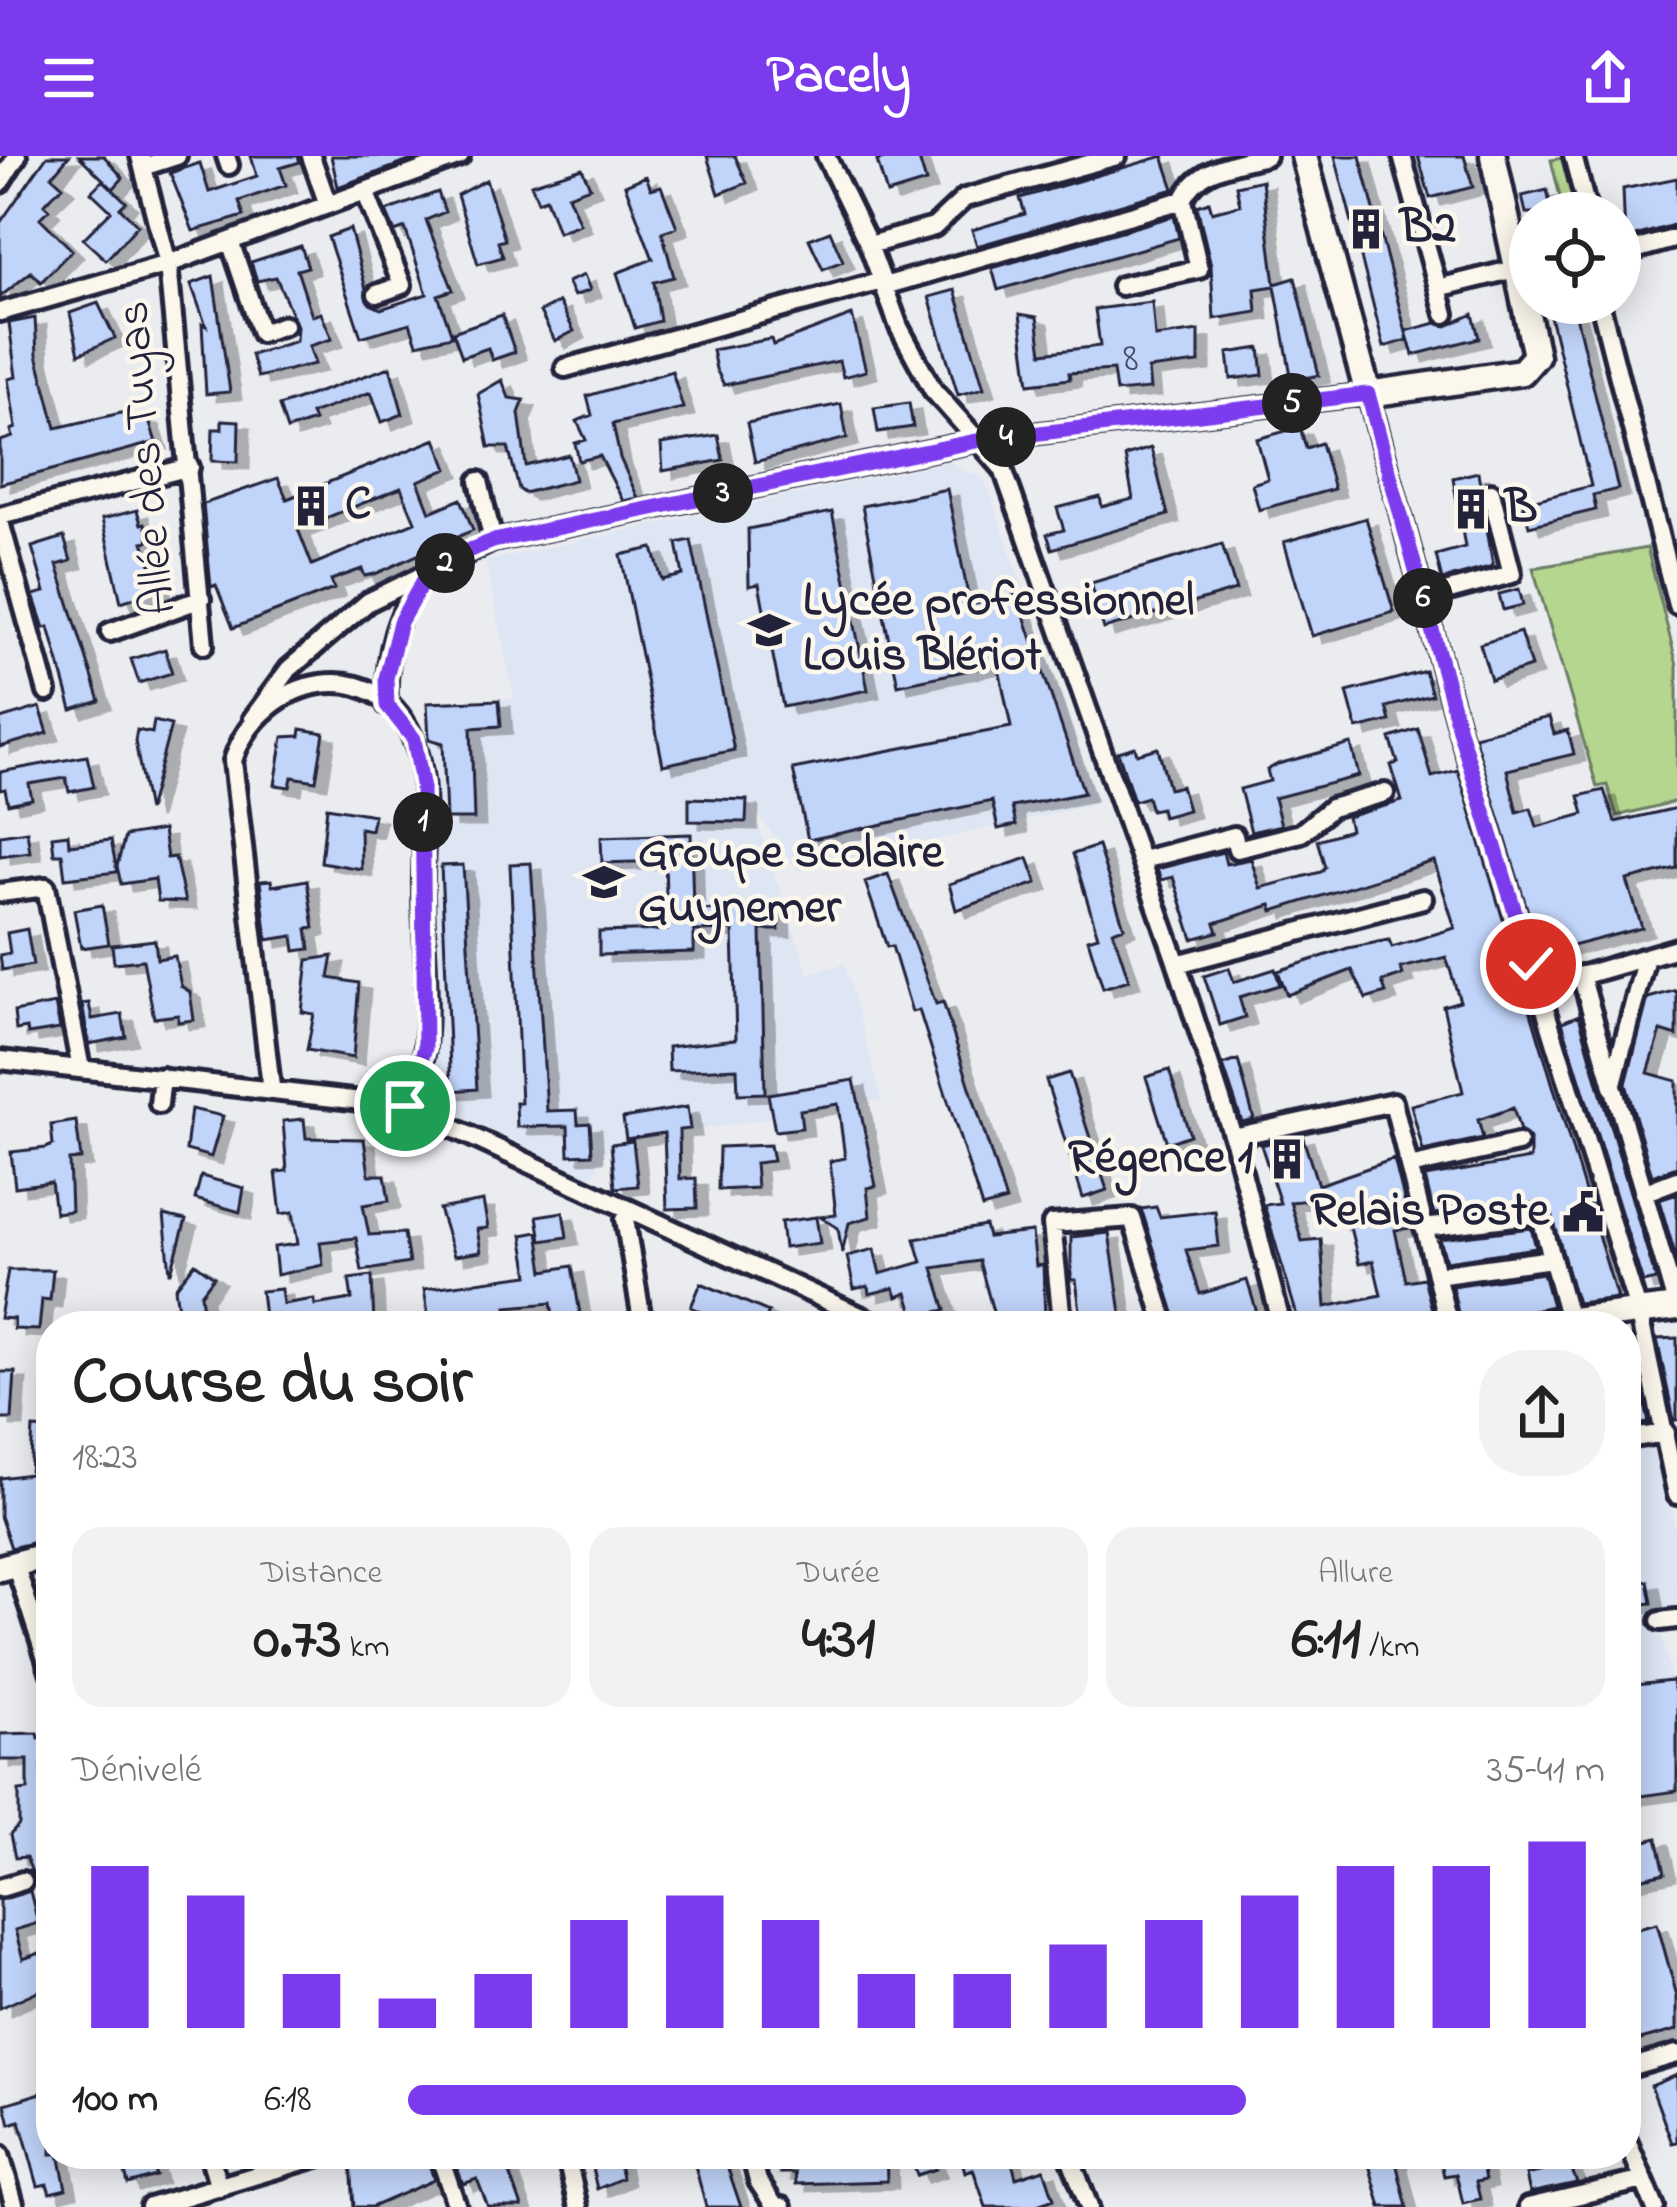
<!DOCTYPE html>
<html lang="fr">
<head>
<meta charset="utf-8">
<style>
  body { margin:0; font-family:"Indie Flower",sans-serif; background:#f2f2f2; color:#222; height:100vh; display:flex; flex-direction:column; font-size:45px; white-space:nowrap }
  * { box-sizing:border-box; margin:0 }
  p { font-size:39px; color:#767676 }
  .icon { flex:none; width:66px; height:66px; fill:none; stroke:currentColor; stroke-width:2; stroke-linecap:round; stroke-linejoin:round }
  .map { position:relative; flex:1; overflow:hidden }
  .side { position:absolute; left:36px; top:1155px; width:1605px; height:858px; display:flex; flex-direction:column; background:#fff; border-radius:48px; box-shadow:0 6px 30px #0003 }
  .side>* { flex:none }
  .tools { position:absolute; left:1509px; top:36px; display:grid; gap:24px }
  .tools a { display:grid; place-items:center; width:132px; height:132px; border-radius:50%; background:#fff; box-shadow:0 6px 30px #0003; font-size:60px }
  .pin { position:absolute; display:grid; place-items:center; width:102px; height:102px; color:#fff; margin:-51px; border:6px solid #fff; border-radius:50%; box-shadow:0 3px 12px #0007 }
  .km { position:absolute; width:60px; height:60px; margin:-30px; border-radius:50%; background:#222; color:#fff; font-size:33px; line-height:60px; text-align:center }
  .round { display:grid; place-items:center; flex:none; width:126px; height:126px; border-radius:48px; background:#f2f2f2 }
  .head { display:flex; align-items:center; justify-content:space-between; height:204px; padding:0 36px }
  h1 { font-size:66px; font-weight:800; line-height:90px }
  .figures { display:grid; grid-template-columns:repeat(3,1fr); gap:18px; height:204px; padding:12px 36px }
  .figures div { display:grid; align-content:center; border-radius:30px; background:#f2f2f2; text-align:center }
  .figures b { font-size:60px; font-weight:800 }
  .figures small { font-size:33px; font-weight:400 }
  .figures p { font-size:33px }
  .chart { height:336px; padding:24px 36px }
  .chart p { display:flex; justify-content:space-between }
  .chart svg { width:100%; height:216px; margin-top:12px; stroke:#7c3aed; stroke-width:6 }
  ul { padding:0 36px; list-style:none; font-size:39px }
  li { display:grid; grid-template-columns:192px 144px 1fr; align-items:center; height:90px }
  li i { height:30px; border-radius:15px; background:#7c3aed }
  header { display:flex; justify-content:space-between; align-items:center; height:156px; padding:0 36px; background:#7c3aed; color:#fff; font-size:54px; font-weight:800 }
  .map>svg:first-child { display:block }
  .built { fill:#dee5f3 }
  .green { fill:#b5d68f; stroke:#6c7c65; stroke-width:3 }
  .building { fill:#c1d4f9; stroke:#22223b; stroke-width:3; fill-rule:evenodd; filter:url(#shadow) }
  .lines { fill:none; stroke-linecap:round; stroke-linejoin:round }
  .street-casing { stroke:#22223b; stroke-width:26 }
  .secondary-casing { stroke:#22223b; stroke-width:33 }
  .street { stroke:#fbf7ec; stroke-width:16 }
  .secondary { stroke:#fbf7ec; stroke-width:24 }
  .route-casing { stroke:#fff; stroke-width:24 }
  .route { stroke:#7c3aed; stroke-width:15 }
  .labels { text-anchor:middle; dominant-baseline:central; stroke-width:9; stroke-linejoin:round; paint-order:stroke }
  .number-label { font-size:42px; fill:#4a4e6a }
  .poi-label { font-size:48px; font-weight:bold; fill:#22223b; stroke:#fbf7ec; text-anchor:start }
  .street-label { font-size:48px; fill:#22223b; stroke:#fbf7ec }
</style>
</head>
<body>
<header><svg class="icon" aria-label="menu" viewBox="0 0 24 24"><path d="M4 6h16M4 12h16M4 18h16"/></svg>Pacely<svg class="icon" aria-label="share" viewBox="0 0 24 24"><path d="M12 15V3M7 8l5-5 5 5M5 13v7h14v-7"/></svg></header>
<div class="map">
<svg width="1677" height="2051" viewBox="0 0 1677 2051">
  <defs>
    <filter id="shadow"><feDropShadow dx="11" dy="7" stdDeviation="0" flood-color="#0004"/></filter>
  </defs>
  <rect width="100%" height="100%" fill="#eaecf0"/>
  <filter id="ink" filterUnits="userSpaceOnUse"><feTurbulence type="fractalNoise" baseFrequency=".00833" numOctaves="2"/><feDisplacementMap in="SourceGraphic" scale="24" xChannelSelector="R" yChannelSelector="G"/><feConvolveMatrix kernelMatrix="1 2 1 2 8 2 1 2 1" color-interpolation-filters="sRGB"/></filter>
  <g filter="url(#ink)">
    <path class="built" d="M947,306L985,324L1098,647L798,715L751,648L808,818L845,808L882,944L611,988L592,1021L436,948L427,547L514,542L486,405Z
      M1657,1279L1677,1382V1459L1657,1463L1677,1543L1626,1550V1283Z"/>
    <path class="green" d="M1569,1L1579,57H1564L1551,4Z
      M1647,392L1677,509V645L1617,660L1607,629L1597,631L1533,412Z"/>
    <path class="building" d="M47,0H69L52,20L63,30L44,48L49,53L40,62L72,94L41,126L31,116L0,141V67Z
      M79,0H104L123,22L113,33Z
      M251,0H298L300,6L280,12L286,29L239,45L244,60L193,75L170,17L200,7L209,36L257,20Z
      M331,0H423L338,31Z
      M707,0H735L747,27L719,38Z
      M894,0H918L926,26L887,38L877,5Z
      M1163,0L1174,33L977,90L972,74L1025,58L1020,42Z
      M1335,0H1360L1408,184L1384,191Z
      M1418,0H1464L1473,31L1430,42Z
      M582,12L590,31L568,39L580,68L558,76L546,42L538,45L531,28Z
      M646,20L651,33L661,30L677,71L662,76L674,121L654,126L660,165L635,172L617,117L653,103L625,29Z
      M1677,22V68L1625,83L1623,33Z
      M103,24L126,46L120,52L138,69L106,104L83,83L111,55L91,36Z
      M486,24L505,84L498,86L503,101L478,108L457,39Z
      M1262,24L1275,128L1295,122L1319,219L1292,225L1275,130L1255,133L1257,156L1214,163L1211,110L1197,50L1209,46L1212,56L1240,49L1236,30Z
      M1547,34L1552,57H1526L1522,40Z
      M438,36L445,56L426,64L453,134L438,139L452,180L417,188L410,167L361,181L328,81L350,73L370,148L381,153L427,138L405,72L395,76L386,55Z
      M1174,60L1179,82L998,134L992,112Z
      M830,75L843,105L823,113L809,83Z
      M301,90L308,111L297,114L312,160L321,157L332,183L309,190L315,208L258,221L251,199L296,185L297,170L276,121L257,125L251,106Z
      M584,119L590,134L574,140L567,126Z
      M213,120L230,236L206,238L202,168L206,170L191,128Z
      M955,134L984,232L958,239L929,141Z
      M559,146L574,175L555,185L540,156Z
      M1152,146L1155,181L1199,175V207L1148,213L1150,233L1116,236L1113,214L1069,217L1070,223L1029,228L1020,158L1037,161L1042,197L1100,190L1095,153Z
      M98,147L115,182L79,198L70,157Z
      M1547,147H1573L1618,333L1593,339L1596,354L1529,370L1523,347L1591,330Z
      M1473,158L1479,182L1413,199L1406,175L1436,167L1447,170Z
      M502,159L515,196L492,204L488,192L462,201L453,176Z
      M852,159L866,215L843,221L839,205L724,229L716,213L712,194L771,183L773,189Z
      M35,162L37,199L56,272L130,255V262H148L156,286L0,328V285L13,281L11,274L16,272L8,223L16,221L9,167Z
      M1260,192L1263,219L1231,223L1228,197Z
      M390,211L403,258L382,266L371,236L311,258L314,265L287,274L279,250Z
      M672,215L683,252L613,268L620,302L638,342L623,345L600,300L579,305L575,287L586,284L577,265L592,259L587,240Z
      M502,224L509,242L524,244L519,257L526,310L569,299L575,324L524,337L519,333L508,291H489L478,238Z
      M909,247L913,271L878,276L874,252Z
      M841,248L847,282L755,306L747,267Z
      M222,264L239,265L238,306L212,305L213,273H222Z
      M1300,271L1306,292L1321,287L1334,333L1259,354L1252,328L1268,323L1257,283Z
      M718,279L723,304L663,315L661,288Z
      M436,283L448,313L418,325L430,356L461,343L473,374L375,418L365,420L362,413L331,424L334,433L233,472L216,429L211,431L203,348L278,322L287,343ZM401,332L415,366L312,409L298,373Z
      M1151,292L1168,359L1052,393L1047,378L1064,374L1057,352L1100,341L1102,351L1133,343L1125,300Z
      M1478,316L1493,410L1442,424L1436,399L1465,391L1453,322Z
      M947,333L970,449L1017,439L1084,637L1012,651L1016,669L998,673L992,645L808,684L793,613L1011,571L998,508L898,529L862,350Z
      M137,354L141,368L145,367L149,385L143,386L160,433L121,446L102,363Z
      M832,356L868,534L783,551L759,428L749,430L748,373Z
      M1366,362L1394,456L1312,480L1284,386Z
      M64,381L71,405L57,409L100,545L72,554L49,471L44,472L33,439L45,436L32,391Z
      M691,384L734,594L663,609L621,399L653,392L662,424L683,419L677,387Z
      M1222,388L1236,434L1104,473L1091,427Z
      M1519,433L1523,449L1503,454L1499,438Z
      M1520,476L1531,511L1491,524L1480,488Z
      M165,493L172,517L139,527L131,503Z
      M1425,515L1432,539L1386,551L1390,565L1357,573L1347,536Z
      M499,544L501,570L471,572L474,663H446L443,587L429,583L427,547Z
      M40,551L48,577L0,591V563Z
      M1549,561L1554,578L1568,574L1574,598L1507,614L1517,656L1531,652L1537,671L1584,658L1579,640L1604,634L1615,666L1677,652V712L1627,724L1642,772L1541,798L1474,580Z
      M154,565L171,569L148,655L135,585L137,574L152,577Z
      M301,573L324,577L316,625L292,621L290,631L275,629L283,581L300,580Z
      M1418,573L1432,621L1458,614L1617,1142L1577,1147L1545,1047L1434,1058L1425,1021L1530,1003V983L1520,975L1513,952L1478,964L1483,982L1423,995L1411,949L1463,936L1443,850L1460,845L1446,801L1401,812L1403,819L1382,826L1386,837L1366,843L1352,814L1287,839L1278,815L1348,792L1389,784L1392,791L1455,772L1434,705L1273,755L1271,749L1215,767L1218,776L1193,783L1173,721L1161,724L1157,713L1223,696L1226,708L1251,703L1260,732L1321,716L1325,711L1317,684L1350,674L1347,661L1402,645L1391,609L1398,607L1390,582Z
      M1351,588L1359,620L1274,642L1281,669L1251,676L1240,633L1270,625L1267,614L1278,608Z
      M1135,591L1137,598L1158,592L1169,633L1181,630L1188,654L1163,661L1161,652L1151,654L1147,641L1134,645L1118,596Z
      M87,600L94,631L69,636L66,622L29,628L32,643L8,648L5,633L0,634V616Z
      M689,642L747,644L746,666L689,665Z
      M327,651L374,659L371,674L360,672L361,713L321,706Z
      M163,674L167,702L175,701L185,746L158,745L155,723L121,728L117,710L125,680Z
      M27,675L30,696L0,700V679Z
      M68,678L69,689L111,684L117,716L65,722L62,698H54L52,680Z
      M691,678L693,754L778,752L779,774H761L765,937L738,938L737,912L669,915L668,891L736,883L733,774L694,775V796L599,799V776L667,774L665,705L602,707L601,681Z
      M1098,690L1124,771L1113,775L1129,824L1103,832L1088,783L1098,780L1073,698Z
      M1028,702L1037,727L956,754L949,728Z
      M531,707L547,955L577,954L578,968L590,967L592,998L569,999L568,970L517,971L516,947H521L510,708Z
      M463,709L477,933L451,935L441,710Z
      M888,718L936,848L943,846L1006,1045L982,1052L919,854L912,856L892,790L887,791L865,726Z
      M271,724L272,730L307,724L314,772L307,773L310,793L295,795L293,780L267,784L260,725Z
      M102,749L109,788L81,792L74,754Z
      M27,773L33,809L2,814L0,799L10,797L7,777Z
      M155,784L157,803L175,800L181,830L190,836L194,864L178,866V859L154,862L143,804L114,807L112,789Z
      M333,800L329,822L359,827L353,902L307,894L314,858L302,856L308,804Z
      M1229,812L1234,826L1275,813L1280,829L1239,841L1245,861L1220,869L1204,820Z
      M1677,834V880L1661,875L1648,917L1677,925V1011L1652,1020L1626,928L1648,842Z
      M89,847L92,863L122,858L126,881L89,888L82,848Z
      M55,848L60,873L28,878L27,872L16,874L14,856Z
      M1579,859L1600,935L1656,1124L1643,1127L1562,866Z
      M1238,904L1254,963L1242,966L1223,909Z
      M1169,914L1190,979L1167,987L1146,921Z
      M1069,917L1107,1034L1083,1042L1046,924Z
      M854,924L876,1030L867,1032L870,1061L849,1067L842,1097L838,1072L820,1061L836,1059L830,1005L845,1002L838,948L800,954L802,972L775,975L768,938Z
      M687,951L690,973L679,974L680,1023L696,1022L697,1052L667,1053L664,977L626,983L623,962Z
      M191,953L223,960L211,1001L186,994Z
      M304,963L306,982L364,983L369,1019H385L389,1045L363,1049L369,1079L404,1077L409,1107L362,1115L356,1082L320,1086L323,1109L277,1119L274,1091L298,1088L293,1056L281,1058L276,1016L287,1015L283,965Z
      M76,965L81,1003L69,1004L71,1055L55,1057L51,1026L15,1031L11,996L46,992L53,989L51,969Z
      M1302,979L1318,1029L1394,1003L1411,1072L1395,1074L1406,1125L1424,1122L1436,1170H1300L1264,1049L1280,1047L1261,989ZM1330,1042L1336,1066L1348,1063L1359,1108L1373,1105L1381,1139L1326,1151L1321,1083L1302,1085L1290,1046Z
      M633,985L638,1030L615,1032L611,988Z
      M770,989L773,1005L755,1007L757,1032L718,1034L719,991Z
      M201,1020L244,1032L240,1056L195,1043Z
      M1677,1038V1105L1659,1044Z
      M483,1045L488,1072L477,1073L481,1096L454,1100L439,1053Z
      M1156,1051L1160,1061L1215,1055L1219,1090L1186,1094L1200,1138L1247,1124L1261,1170H1178L1141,1053Z
      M563,1056L567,1081L541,1085L537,1060Z
      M164,1059L186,1064L171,1116H170Z
      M816,1061L820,1087L784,1092L781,1066Z
      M985,1070L988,1081L1032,1076L1036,1110L1043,1109L1045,1162L997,1170L979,1105L933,1112L946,1154L936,1156L939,1167L928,1170H917L907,1137L897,1141L894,1132L869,1138L868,1130L854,1133L847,1100L874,1093L880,1118L922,1106L915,1083Z
      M1531,1072L1536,1092L1446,1105L1440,1083Z
      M538,1076L544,1115L572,1110L582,1170H555L551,1147L507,1151L511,1170H430L424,1133L529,1119L522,1079Z
      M1109,1077L1123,1170H1082L1076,1124H1071V1081Z
      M195,1107L214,1121L201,1138L204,1164L180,1167L175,1132Z
      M8,1114H53L50,1144L42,1143L39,1174L14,1173V1163L0,1162Z
      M1543,1117L1552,1150L1461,1170L1452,1130Z
      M372,1120L374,1170H356L355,1165L265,1170L261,1135L281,1133L283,1148L314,1143L315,1149L352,1143L349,1123Z
      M701,1127L769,1156L763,1170H734L691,1151Z
      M1677,1182V1264H1674L1657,1183Z
      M1632,1186L1649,1267L1626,1270V1187Z
      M0,1216H15L12,1263H0Z
      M33,1272L51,1273V1382L11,1392L0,1360V1322L30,1318Z
      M1648,1425L1652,1447L1626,1450V1428Z
      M1672,1525L1677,1544V1635L1626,1642V1530Z
      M38,1577L39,1582L51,1581V1610L42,1611L43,1664L36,1674L44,1729L38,1731L26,1701L15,1702L10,1679L19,1669V1635L28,1634V1604H0V1578Z
      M1657,1682L1665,1717L1626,1726V1690Z
      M30,1735L38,1767L15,1774L23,1803L40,1797L51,1829L0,1852V1744Z
      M1657,1767L1677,1840V1874L1626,1888V1775Z
      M1677,1919V1986L1672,1987L1651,1930Z
      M41,1937L45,1954L51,1952V1998H59L66,2033L50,2037L47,2028L38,2030L20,1965L10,1968L5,1948Z
      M150,1998L156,2020L128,2028L121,2001Z
      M411,1998L413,2005L427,2001L434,2024L372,2051H354L351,2007L366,2002L369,2009Z
      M452,1998H542L543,2001L508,2012L522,2051H488L477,2023L463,2028Z
      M589,1998H617L622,2022L597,2033Z
      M692,1998H723L741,2051H706Z
      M780,1998H886L887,2025L796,2028L795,2017H780Z
      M910,1998H930L936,2013L917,2019Z
      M960,1998H1010L1016,2022L1044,2013L1054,2043L1032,2051H986L973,2013L965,2016Z
      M1366,1998H1394L1407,2051H1381Z
      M1439,1998H1479L1485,2024L1476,2026L1480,2043L1463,2047L1456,2018L1444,2020Z
      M1570,2009L1577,2027L1530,2037L1526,2019Z"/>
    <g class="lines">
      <g class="street-casing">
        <path id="street" d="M140,0L168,108L204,489
          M226,0L229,9
          M311,0L328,49
          M826,0L869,89L899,171L933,234L1003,313L1177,808L1233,981L1282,1170
          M1402,0L1438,132L1519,112
          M1573,0L1588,57
          M143,11L177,0
          M0,27L17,0
          M365,35L402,129L377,138
          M230,85L261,177L284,169
          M869,89L934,71L965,42L1117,0
          M1620,98L1677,82
          M884,130L1183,44
          M1121,130L1199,113L1183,44C1198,11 1234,8 1266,0
          M1438,132L1445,158
          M1600,147L1677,449
          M0,156L168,108L460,0
          M565,212L882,125
          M479,325L493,385
          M0,360L190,311
          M0,366L47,536
          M1423,442L1512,418L1491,336
          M110,476L201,443
          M387,549C385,504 395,447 432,417
          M253,562L289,513L368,446L493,385L981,284L1368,238L1460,577L1638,1154L1677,1339
          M1142,704L1234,680L1237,693L1301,677L1331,652L1385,637
          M0,737L46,731L81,913
          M1177,808L1423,743
          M1581,819L1677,1151
          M1539,832L1677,792
          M0,904L405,950L882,1170
          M271,931L233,605C260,518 380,492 415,588C431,632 422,688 423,734C423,785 430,839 425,890C424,910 413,931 405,950
          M1612,931L1646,801
          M159,948L162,921
          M1233,981L1393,946L1449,1170
          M1409,1011L1518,987
          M1643,1037L1677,1024
          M625,1063L643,1170
          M1424,1072L1540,1058L1569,1164
          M1436,1119L1552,1103
          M1062,1165L1052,1068L1132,1062L1166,1170
          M1626,1283L1666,1277
          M15,1408L51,1518
          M1660,1465L1677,1463
          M0,1732L23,1725
          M1626,1913L1677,1898
          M1626,1982L1655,2051
          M209,1998L219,2031
          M439,1998L457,2051
          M566,1998L578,2051
          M751,1998L758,2025L774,2049L782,2051
          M1069,1998L1089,2051
          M0,1999L15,2051
          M150,2051L327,1998
          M1528,2051L1644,2024"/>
      </g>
      <g class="secondary-casing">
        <path id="secondary" d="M1304,0L1368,238L1522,216L1536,200L1493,0
          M1524,1170L1677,1151
          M0,1412L51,1398"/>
      </g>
      <use href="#street" class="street"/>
      <use href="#secondary" class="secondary"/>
    </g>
  </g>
  <g class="lines" filter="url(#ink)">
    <g class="route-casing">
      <path id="route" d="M405,950L425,892L422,628L414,583L387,549L386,522L400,466L425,422L452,401L493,385L981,284L1368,238L1460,577L1531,808"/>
    </g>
    <use href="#route" class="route"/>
  </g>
  <defs>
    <g id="building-bare" transform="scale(3.24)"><path d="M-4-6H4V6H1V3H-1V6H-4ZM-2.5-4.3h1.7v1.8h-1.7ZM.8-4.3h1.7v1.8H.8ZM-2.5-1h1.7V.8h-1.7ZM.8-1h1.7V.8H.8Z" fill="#22223b" stroke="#fbf7ec" stroke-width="2.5" paint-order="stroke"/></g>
    <g id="school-bare" transform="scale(3.24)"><path d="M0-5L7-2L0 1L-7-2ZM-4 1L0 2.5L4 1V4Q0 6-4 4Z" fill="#22223b" stroke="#fbf7ec" stroke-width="2.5" paint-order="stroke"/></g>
    <g id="civic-bare" transform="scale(3.24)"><path d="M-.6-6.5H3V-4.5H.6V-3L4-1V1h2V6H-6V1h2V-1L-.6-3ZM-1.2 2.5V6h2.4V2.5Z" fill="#22223b" stroke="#fbf7ec" stroke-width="2.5" paint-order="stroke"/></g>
  </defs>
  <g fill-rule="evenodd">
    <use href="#building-bare" x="1366" y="73"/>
    <use href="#building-bare" x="311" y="350"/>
    <use href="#building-bare" x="1471" y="353"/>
    <use href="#school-bare" x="769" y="474"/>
    <use href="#school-bare" x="604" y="726"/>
    <use href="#building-bare" x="1287" y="1003"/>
    <use href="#civic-bare" x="1583" y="1056"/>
  </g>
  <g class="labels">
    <g class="number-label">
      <text x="1131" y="203">8</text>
    </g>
    <g class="poi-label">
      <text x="1400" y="73">B2</text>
      <text x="345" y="350">C</text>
      <text x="1505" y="353">B</text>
      <text x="803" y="446">Lycée professionnel<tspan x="803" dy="55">Louis Blériot</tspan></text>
      <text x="638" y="698">Groupe scolaire<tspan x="638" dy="55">Guynemer</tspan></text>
      <text x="1253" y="1003" text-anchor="end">Régence 1</text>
      <text x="1549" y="1056" text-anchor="end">Relais Poste</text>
    </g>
    <g class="street-label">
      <text transform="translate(148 302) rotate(-95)">Allée des Tuyas</text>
    </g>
  </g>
</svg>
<div class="tools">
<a><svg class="icon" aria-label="locate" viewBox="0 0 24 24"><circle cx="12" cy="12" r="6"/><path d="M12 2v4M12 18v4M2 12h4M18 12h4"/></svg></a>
</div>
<div class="pin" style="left:405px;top:950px;background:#1e9e55"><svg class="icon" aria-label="arrive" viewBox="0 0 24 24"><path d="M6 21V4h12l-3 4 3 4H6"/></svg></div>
<div class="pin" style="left:1531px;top:808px;background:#d93025"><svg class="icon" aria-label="check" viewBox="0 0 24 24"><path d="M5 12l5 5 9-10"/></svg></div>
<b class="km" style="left:423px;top:666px">1</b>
<b class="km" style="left:445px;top:407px">2</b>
<b class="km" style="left:723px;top:337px">3</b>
<b class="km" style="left:1006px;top:281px">4</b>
<b class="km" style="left:1292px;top:247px">5</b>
<b class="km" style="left:1423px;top:442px">6</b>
<section class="side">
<div class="head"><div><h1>Course du soir</h1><p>18:23</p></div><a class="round"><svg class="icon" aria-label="share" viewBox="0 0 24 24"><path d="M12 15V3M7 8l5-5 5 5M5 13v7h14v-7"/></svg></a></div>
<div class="figures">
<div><p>Distance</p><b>0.73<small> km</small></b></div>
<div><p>Durée</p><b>4:31</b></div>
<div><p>Allure</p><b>6:11<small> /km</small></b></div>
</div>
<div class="chart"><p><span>Dénivelé</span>35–41 m</p>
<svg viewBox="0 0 160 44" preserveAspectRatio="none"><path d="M5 44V11M15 44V17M25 44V33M35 44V38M45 44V33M55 44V22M65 44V17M75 44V22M85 44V33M95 44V33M105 44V27M115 44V22M125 44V17M135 44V11M145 44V11M155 44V6"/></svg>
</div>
<ul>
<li><b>100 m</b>6:18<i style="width:70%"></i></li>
</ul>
</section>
</div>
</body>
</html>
